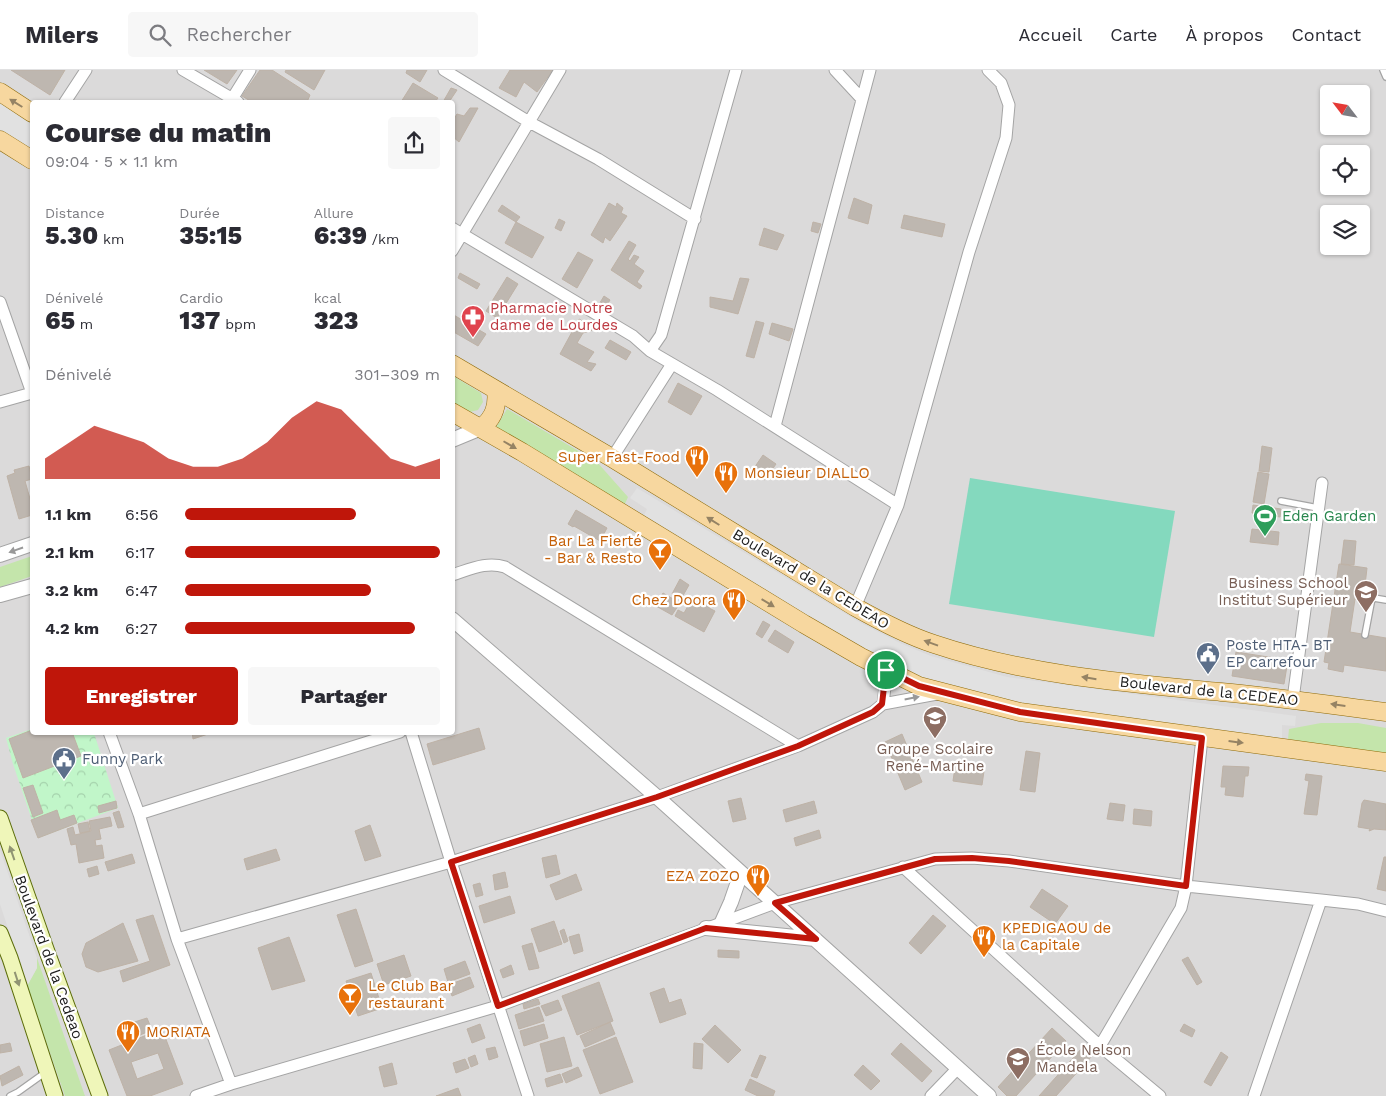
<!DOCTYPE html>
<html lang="fr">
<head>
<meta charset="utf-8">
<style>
  body { margin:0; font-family:"Work Sans",sans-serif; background:#f7f7f7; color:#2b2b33; height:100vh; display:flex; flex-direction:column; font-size:19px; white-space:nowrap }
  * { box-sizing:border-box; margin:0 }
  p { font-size:16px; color:#7c7c81 }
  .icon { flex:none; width:28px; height:28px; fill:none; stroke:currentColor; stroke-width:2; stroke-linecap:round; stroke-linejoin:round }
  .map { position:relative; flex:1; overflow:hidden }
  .panel { position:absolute; left:30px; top:30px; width:425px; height:635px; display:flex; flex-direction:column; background:#fff; border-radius:5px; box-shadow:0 1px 4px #0004 }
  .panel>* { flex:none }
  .needle { width:32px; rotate:301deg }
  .tools { position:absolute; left:1320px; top:15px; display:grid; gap:10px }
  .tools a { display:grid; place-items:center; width:50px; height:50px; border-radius:5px; background:#fff; box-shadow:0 1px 4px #0004; font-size:25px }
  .pin { position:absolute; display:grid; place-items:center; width:42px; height:42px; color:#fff; margin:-21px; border:2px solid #fff; border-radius:50%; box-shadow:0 1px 5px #0007 }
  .round { display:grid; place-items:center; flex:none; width:52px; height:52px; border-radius:5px; background:#f7f7f7 }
  .head { display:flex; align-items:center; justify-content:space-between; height:85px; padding:0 15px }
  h1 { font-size:28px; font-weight:800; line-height:38px }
  .metrics { display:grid; grid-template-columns:repeat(3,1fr); gap:8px; height:85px; padding:5px 15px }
  .metrics div { display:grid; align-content:center }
  .metrics b { font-size:25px; font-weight:800 }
  .metrics small { font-size:14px; font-weight:400 }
  .metrics p { font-size:14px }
  .chart { height:140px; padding:10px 15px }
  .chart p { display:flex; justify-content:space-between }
  .chart svg { width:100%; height:90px; margin-top:5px; fill:#bf160a; opacity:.7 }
  .action { display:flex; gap:10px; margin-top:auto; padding:10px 15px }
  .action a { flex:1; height:58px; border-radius:5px; background:#bf160a; color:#fff; font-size:20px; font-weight:800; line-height:58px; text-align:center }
  .action a+a { background:#f7f7f7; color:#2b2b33 }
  ul { padding:0 15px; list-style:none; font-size:16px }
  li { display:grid; grid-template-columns:80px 60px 1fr; align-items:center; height:38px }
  li i { height:12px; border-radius:6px; background:#bf160a }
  header { display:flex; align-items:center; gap:30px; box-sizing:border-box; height:70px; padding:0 25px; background:#fff; border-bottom:1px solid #e1e1e2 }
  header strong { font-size:24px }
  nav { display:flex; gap:28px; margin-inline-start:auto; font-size:18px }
  .search { width:350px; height:45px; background:#f7f7f7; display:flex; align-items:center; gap:12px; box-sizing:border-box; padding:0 18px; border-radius:5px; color:#7c7c81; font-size:19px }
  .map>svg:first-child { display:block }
  .residential { fill:#dbdada; fill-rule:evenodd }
  .grass { fill:#c4e5ab }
  .park { fill:url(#park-crowns) }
  .pitch { fill:#84d9be }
  .parking { fill:#e1e1e1 }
  .building { fill:#beb7b0; stroke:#beb2a6; fill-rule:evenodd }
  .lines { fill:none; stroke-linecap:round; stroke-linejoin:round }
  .service-casing { stroke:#a4a4a4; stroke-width:8 }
  .minor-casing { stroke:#a4a4a4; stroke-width:13 }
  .tertiary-casing { stroke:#a4a4a4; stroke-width:16 }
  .secondary-casing { stroke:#5c6d0a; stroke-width:17 }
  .primary-casing { stroke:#8e6a08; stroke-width:19 }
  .service { stroke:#fff; stroke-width:5.5 }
  .minor { stroke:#fff; stroke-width:11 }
  .tertiary { stroke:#fff; stroke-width:14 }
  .secondary { stroke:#eff6b9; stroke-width:15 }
  .primary { stroke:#f7d79f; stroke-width:18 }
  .oneway { fill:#958364 }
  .oneway2 { fill:#999 }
  .oneway3 { fill:#909473 }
  .route-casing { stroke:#fff; stroke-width:10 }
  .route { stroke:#bf160a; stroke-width:6 }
  .labels { text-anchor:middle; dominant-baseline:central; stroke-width:4.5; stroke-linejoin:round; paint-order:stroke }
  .health-label { font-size:15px; fill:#be3a42; stroke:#fff; text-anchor:start }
  .food-label { font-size:15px; fill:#c56008; stroke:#fff; text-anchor:end }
  .leisure-label { font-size:15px; fill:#27864d; stroke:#fff; text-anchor:start }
  .street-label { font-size:15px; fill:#1d1d1d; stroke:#fff }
  .education-label { font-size:15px; fill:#785e54; stroke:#fff; text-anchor:end }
  .service-label { font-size:15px; fill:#4e5e75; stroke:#fff; text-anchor:start }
</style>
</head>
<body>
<header>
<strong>Milers</strong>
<div class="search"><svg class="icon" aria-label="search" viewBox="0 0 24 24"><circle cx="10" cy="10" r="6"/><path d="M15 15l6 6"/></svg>Rechercher</div>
<nav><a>Accueil</a><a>Carte</a><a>À propos</a><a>Contact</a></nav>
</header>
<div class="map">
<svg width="1386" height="1026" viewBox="0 0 1386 1026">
  <defs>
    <pattern id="park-crowns" width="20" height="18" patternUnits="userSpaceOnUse" patternTransform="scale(1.25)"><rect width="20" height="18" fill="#c1f6c9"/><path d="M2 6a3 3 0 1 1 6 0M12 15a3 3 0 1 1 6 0" fill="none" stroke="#a5d2ac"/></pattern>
  </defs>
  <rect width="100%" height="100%" fill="#edebe3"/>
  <path class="residential" d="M0,0H1386V1026H0ZM1329,24H1361V56H1329ZM32,32H452V662H32ZM1329,84H1361V116H1329ZM1329,144H1361V176H1329Z"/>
  <path class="grass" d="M453,306L481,323L483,332L478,340L470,342L453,333Z
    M507,339L597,392L628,427L624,436L495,359Z
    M32,486V506L0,517V497Z
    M1321,653H1358L1386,658V685L1288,669L1289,659Z
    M37,888L85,1026H65L27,916L37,898Z"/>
  <path class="park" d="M32,659V662L94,663L118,738L38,768L13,694L6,668Z"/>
  <path class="pitch" d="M970,408L1175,441L1154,567L949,534Z"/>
  <path class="parking" d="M0,32L32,52V80L0,60Z
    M637,418L861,553L902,574L931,586L1007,607L1296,646L1295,656L1282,655V668L1206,659L1005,632L938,613L912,604L875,587L644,445L647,439L630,428Z
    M0,780L37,888V898L27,916L0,834Z"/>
  <path class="building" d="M11,0H65L50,25Z
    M204,0H237L227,14Z
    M260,0H272L303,20L310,25L307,32H252L242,26Z
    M286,0H325L314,20L285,2Z
    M407,0H427L420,12L406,3Z
    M510,0H553L537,22L524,12L516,27L499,18Z
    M413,13L438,28L435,32H401Z
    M451,18L457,20L449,32H443Z
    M470,38H478L459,72L452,66V52L457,44L464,46Z
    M854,128L872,135L868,154L848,148Z
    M609,133L616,137L617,133L623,138L621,143L627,146L610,171L605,167L603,173L591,165Z
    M502,135L520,147L516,152L498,141Z
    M904,145L945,154L942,167L901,158Z
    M559,149L565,152L561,161L555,158Z
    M516,152L544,167L532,188L505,173Z
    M813,152L821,154L818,163L811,161Z
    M764,158L784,165L777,180L759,175Z
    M629,171L636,175L628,189L630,191L634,185L639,187L634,194L644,201L637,212L642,216L640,219L611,200Z
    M578,182L593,190L577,218L562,209Z
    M460,203L480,214L477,219L458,208Z
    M507,207L518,214L497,248L486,241Z
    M740,208L749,209L738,244L710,237V227L733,231Z
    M604,226L610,230L604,240L598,236Z
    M452,244L486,264L478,276L452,261Z
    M579,249L596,259L583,263L577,273L594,282L587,292L596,294L591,301L560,284Z
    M756,251L764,253L754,288L746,286Z
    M772,253L793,259L789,271L769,264Z
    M610,270L631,282L626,290L605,278Z
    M678,313L702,326L691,345L668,332Z
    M1262,376L1272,378L1269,402L1259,401Z
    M763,385L776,394L765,410L752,401Z
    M29,396L32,409L25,411L32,436V445L19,449L7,406L15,403L14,400Z
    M1258,402L1269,404L1264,434L1253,432Z
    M1253,435L1281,439L1280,447L1252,443Z
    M576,440L607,458L600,471L574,456L573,457L568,454Z
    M1252,459L1279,462L1278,475L1250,472Z
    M1344,470L1356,471L1354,495L1341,494Z
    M1339,494L1367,498L1364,524H1362L1361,530L1355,529L1350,562L1386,568V601L1344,595L1343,602L1328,599L1329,593L1324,592Z
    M680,509L689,515L681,529L672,524Z
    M663,523L680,533L672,545L656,536Z
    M699,528L711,534L709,538L715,541L704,562L675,546L678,540L684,543L692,529L697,531Z
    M763,551L770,555L762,568L756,564Z
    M775,560L794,572L788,583L768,571Z
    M1236,582L1288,590L1284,614L1232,606Z
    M479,658L485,679L433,695L427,674Z
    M32,660V662H72L81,686L23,708L9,669Z
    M192,662H214L193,669Z
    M902,664L922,712L905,720L885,672Z
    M1026,681L1040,683L1035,722L1020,720Z
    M1223,696L1249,697L1248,706H1245L1243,727L1225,725L1226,717H1221Z
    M955,697L984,701L982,715L953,711Z
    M1306,704L1322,706L1317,745L1304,744L1309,711L1305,710Z
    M33,715L43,743L33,747L23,718Z
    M741,728L746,749L733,752L728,731Z
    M1364,730L1386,734V760L1374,759L1369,761L1370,759L1358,757L1362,733Z
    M116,731L117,738L99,743L98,736Z
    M814,731L817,743L786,752L783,740Z
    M1110,733L1125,735L1123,751L1107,749Z
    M1134,739L1152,741L1151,756L1133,754Z
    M57,740L60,750L74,745L77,753L38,768L31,750Z
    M119,741L124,757L118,758L113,743Z
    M110,747L112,756L99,759L101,769L95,770L96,776L102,775L104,788L79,793L76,774L71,775L67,759L73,757L75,765L91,761L89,751Z
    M88,752L90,761L80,763L78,754Z
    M370,755L381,786L365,791L355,761Z
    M819,760L821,768L796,776L794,768Z
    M276,779L280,790L247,800L244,789Z
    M132,784L135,793L108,801L105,792Z
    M556,785L560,804L546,808L542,788Z
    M1384,787H1386V821L1377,819Z
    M97,796L99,804L89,807L87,799Z
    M505,802L508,817L495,820L493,805Z
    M576,804L582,820L556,830L550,815Z
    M480,813L483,825L476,827L473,815Z
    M1042,819L1068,836L1055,854L1030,837Z
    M510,826L515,843L484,853L479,836Z
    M356,839L373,891L355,897L337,845Z
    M153,845L170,895L123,912L120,901L150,891L136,850Z
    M933,845L946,856L921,884L909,873Z
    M554,851L562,874L539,882L531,859Z
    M123,853L138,891L98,902L86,897L82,884L86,873Z
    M564,859L568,871L564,873L560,861Z
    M579,864L583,881L574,884L569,867Z
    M289,867L305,911L272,920L258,878Z
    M532,873L539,898L529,900L522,876Z
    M718,880L739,881V888L718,887Z
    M404,885L411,906L384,915L377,894Z
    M1188,887L1202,912L1197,915L1182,890Z
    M465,891L470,904L448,912L444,899Z
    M511,895L514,904L503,908L500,900Z
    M371,903L382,938L358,946L346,911Z
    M470,907L474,917L452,926L448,915Z
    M599,912L613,951L577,965L562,926Z
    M664,918L669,933L681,929L686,944L660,953L650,923Z
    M538,929L540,934L524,939L523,934Z
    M558,930L562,940L546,946L541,936Z
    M539,937L544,951L519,959L515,945Z
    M147,948L152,960L128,970L122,956Z
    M610,952L615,964L585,977L580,966Z
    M480,954L485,968L472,973L467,959Z
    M544,954L548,968L524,976L520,961Z
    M1184,954L1195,960L1192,967L1180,961Z
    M715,955L741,980L728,993L702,969Z
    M1052,958L1066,971L1016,1026H1007L998,1017Z
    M162,959L183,1014L150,1026H127L109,980ZM158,983L164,999L137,1009L131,992Z
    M564,967L572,996L547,1002L540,974Z
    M616,967L633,1012L600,1024L583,980Z
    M10,973L12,981L0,983V975Z
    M694,973L703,974L702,999L693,998Z
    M901,973L932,1001L922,1012L891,984Z
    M495,977L498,987L489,990L486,979Z
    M1082,978L1091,987L1056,1026H1039Z
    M1221,982L1228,987L1211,1016L1204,1012Z
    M475,985L478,994L471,997L468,988Z
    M760,985L766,987L757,1008L751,1006Z
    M465,989L469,998L456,1003L453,993Z
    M392,993L397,1014L384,1017L379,997Z
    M863,995L880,1011L871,1020L854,1005Z
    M19,996L23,1005L2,1016L0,1006Z
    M578,997L582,1006L566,1013L562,1004Z
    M560,1004L563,1012L547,1017L545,1009Z
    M750,1009L775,1021L773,1026H758L745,1020Z
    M458,1018L461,1026H436Z"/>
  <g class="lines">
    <g class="service-casing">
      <path id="service" d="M1383,0L1386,7
        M1281,431L1318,438
        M1362,526L1386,530
        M1365,565L1372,528
        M10,1026L18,1022L46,1002"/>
    </g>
    <g class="minor-casing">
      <path id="minor" d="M183,0L238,32
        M444,0L529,52L598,89L695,149
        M835,0L861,28
        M232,29L250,0
        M65,32L86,0
        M452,158L633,266L650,281L717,320L898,435
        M452,181L560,0
        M0,232L32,323
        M650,281L661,265L736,0
        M0,332L32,323
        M775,356L870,0
        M612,388L672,294
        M452,505C471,499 487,491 505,497L798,676
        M855,537L898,435L969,182L1006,68L1009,35L1001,13L988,0
        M1293,629L1322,413
        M883,634L887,600
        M109,662L139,744L177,869L231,1014
        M411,662L451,792L528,1026
        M139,744L400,662
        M903,797L1100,976L1160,1026
        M177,869L451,792L657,727L798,676L873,642L883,634L937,624
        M1100,976L1181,838L1186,816L1202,668
        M196,1026L231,1014L498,936L775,833L935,789L972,788L1009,791L1186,816L1321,830L1358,834L1386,841
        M931,1026L958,998
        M1254,1026L1321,830"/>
    </g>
    <g class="tertiary-casing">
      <path id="tertiary" d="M452,370L481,358
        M0,485L32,474
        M0,525L32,516
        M452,549L657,727L989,1026
        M722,852L731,832L741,803
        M706,858L815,869"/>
    </g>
    <g class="secondary-casing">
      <path id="secondary" d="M0,748L46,879L100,1026
        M0,863L10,888L55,1026"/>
    </g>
    <g class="primary-casing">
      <path id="primary" d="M0,22L32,43
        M0,70L32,90
        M452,294L612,388L855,537C880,551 906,565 934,574C1026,605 1125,613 1221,622C1276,627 1331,635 1386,642
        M452,342L522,382L804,554L861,587L919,616L1020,642L1386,692
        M481,358C494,348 498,336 496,320"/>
    </g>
    <use href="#service" class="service"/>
    <use href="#minor" class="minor"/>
    <use href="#tertiary" class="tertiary"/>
    <use href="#secondary" class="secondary"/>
    <use href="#primary" class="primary"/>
  </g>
  <defs><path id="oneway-solid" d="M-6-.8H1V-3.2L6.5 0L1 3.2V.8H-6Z" transform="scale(1.25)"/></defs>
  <g class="oneway">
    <use href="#oneway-solid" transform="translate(16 33) rotate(-148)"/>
    <use href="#oneway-solid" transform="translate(510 375) rotate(30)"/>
    <use href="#oneway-solid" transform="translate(713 451) rotate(-148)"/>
    <use href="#oneway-solid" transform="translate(768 533) rotate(31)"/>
    <use href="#oneway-solid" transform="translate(931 573) rotate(-160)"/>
    <use href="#oneway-solid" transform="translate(1089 608) rotate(-171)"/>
    <use href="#oneway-solid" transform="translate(1338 635) rotate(-172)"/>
    <use href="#oneway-solid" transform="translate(1236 672) rotate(7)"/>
  </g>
  <g class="oneway2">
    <use href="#oneway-solid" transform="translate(16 480) rotate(161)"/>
    <use href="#oneway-solid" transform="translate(912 628) rotate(-11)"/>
  </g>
  <g class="oneway3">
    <use href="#oneway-solid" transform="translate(12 783) rotate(-109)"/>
    <use href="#oneway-solid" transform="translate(17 909) rotate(72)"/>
  </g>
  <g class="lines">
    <g class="route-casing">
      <path id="route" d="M886,600L919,616L1020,642L1202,668L1186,816L1009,791L972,788L935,789L775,833L816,869L706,858L498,936L451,792L657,727L798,676L873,642L882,634Z"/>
    </g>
    <use href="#route" class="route"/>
  </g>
  <defs>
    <g id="pharmacy-pin" transform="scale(1.25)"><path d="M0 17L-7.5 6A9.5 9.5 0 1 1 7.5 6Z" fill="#e0444e" stroke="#fff"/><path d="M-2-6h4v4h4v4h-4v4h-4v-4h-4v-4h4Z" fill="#fff"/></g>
    <g id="restaurant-pin" transform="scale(1.25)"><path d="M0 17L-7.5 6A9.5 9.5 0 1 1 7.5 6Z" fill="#e8710a" stroke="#fff"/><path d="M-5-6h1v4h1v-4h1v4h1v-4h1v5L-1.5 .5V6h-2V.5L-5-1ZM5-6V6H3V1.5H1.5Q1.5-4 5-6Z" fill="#fff"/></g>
    <g id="stadium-pin" transform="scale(1.25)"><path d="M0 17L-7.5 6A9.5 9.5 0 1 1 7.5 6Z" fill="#2e9e5b" stroke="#fff"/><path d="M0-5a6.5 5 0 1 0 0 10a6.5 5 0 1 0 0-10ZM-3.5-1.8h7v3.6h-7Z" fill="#fff"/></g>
    <g id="bar-pin" transform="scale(1.25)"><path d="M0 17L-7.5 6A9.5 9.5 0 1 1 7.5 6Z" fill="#e8710a" stroke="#fff"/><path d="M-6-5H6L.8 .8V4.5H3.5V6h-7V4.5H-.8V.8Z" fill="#fff"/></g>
    <g id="university-pin" transform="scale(1.25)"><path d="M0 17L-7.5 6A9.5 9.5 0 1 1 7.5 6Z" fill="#8d6e63" stroke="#fff"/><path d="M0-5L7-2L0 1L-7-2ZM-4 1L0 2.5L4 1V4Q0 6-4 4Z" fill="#fff"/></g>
    <g id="civic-pin" transform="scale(1.25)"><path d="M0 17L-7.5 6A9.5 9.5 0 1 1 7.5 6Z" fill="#5c6f8a" stroke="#fff"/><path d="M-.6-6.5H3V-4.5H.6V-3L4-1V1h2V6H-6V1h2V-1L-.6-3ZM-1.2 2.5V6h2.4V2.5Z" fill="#fff"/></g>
    <g id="school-pin" transform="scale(1.25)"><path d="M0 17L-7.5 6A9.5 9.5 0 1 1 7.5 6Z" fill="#8d6e63" stroke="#fff"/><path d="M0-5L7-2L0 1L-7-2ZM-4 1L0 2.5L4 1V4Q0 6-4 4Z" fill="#fff"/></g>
  </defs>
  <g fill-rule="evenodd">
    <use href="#pharmacy-pin" x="473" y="247"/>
    <use href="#restaurant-pin" x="697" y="387"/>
    <use href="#restaurant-pin" x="726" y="403"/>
    <use href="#stadium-pin" x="1265" y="446"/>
    <use href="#bar-pin" x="660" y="480"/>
    <use href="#university-pin" x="1366" y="522"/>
    <use href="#restaurant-pin" x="734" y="530"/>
    <use href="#civic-pin" x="1208" y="584"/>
    <use href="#school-pin" x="935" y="648"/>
    <use href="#civic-pin" x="64" y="689"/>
    <use href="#restaurant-pin" x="758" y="806"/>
    <use href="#restaurant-pin" x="984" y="867"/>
    <use href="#bar-pin" x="350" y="925"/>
    <use href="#restaurant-pin" x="128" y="962"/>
    <use href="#school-pin" x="1018" y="989"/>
  </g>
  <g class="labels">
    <g class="health-label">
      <text x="490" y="238">Pharmacie Notre<tspan x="490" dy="17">dame de Lourdes</tspan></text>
    </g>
    <g class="food-label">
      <text x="680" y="387">Super Fast-Food</text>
      <text x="744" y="403" text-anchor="start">Monsieur DIALLO</text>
      <text x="642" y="471">Bar La Fierté<tspan x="642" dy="17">- Bar &amp; Resto</tspan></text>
      <text x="716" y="530">Chez Doora</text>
      <text x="740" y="806">EZA ZOZO</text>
      <text x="1002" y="858" text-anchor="start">KPEDIGAOU de<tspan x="1002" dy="17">la Capitale</tspan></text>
      <text x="368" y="916" text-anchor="start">Le Club Bar<tspan x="368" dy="17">restaurant</tspan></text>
      <text x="146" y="962" text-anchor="start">MORIATA</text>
    </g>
    <g class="leisure-label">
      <text x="1282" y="446">Eden Garden</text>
    </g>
    <g class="street-label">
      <text transform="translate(811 509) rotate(31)">Boulevard de la CEDEAO</text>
      <text transform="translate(1209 621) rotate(6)">Boulevard de la CEDEAO</text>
      <text transform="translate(49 887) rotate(70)">Boulevard de la Cedeao</text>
    </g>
    <g class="education-label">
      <text x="1348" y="513">Business School<tspan x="1348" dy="17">Institut Supérieur</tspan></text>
      <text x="935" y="679" text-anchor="middle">Groupe Scolaire<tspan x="935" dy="17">René-Martine</tspan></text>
      <text x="1036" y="980" text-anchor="start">École Nelson<tspan x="1036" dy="17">Mandela</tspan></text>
    </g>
    <g class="service-label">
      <text x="1226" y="575">Poste HTA- BT<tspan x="1226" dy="17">EP carrefour</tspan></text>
      <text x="82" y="689">Funny Park</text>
    </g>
  </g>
</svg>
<div class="tools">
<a><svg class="needle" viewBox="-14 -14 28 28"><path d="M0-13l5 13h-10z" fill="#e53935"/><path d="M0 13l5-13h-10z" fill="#7c7c81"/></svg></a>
<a><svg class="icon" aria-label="locate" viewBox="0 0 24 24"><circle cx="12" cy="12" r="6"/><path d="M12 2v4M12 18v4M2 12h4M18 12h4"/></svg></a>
<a><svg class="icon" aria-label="layers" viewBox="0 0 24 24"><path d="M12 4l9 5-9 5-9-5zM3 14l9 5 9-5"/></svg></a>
</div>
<div class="pin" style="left:886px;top:600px;background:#1e9e55"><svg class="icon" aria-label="arrive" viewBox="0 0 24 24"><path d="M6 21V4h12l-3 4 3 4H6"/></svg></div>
<section class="panel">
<div class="head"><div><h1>Course du matin</h1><p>09:04 · 5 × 1.1 km</p></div><a class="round"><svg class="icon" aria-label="share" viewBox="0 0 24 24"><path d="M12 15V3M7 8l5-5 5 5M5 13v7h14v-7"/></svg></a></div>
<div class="metrics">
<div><p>Distance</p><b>5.30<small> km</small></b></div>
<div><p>Durée</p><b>35:15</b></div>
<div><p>Allure</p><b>6:39<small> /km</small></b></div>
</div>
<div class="metrics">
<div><p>Dénivelé</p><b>65<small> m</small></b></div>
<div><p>Cardio</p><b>137<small> bpm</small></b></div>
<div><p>kcal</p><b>323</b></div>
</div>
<div class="chart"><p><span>Dénivelé</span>301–309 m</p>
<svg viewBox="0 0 160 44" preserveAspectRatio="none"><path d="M0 44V34L10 26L20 18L30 22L40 26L50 34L60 38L70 38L80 34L90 26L100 14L110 6L120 10L130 22L140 34L150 38L160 34V44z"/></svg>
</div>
<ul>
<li><b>1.1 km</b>6:56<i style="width:67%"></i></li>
<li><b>2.1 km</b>6:17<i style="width:100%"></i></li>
<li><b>3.2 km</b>6:47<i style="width:73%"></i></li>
<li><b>4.2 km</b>6:27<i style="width:90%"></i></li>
</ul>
<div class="action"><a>Enregistrer</a><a>Partager</a></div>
</section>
</div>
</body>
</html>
